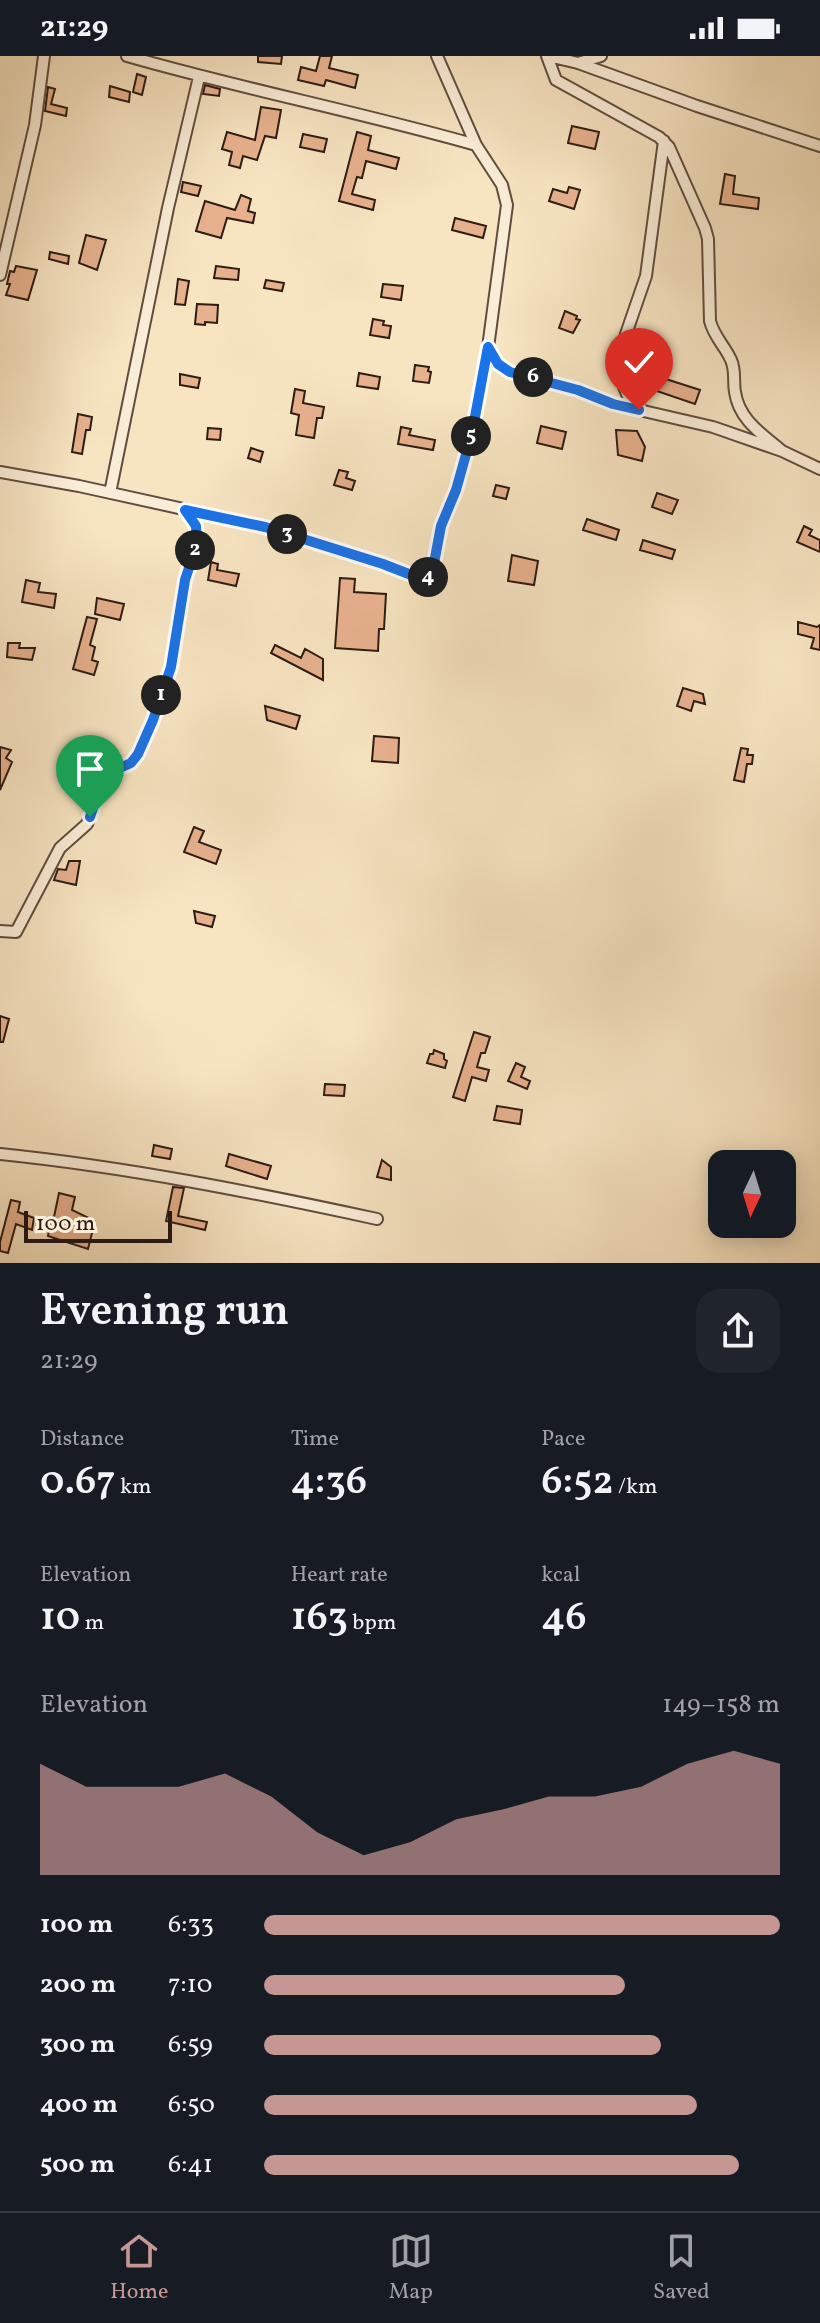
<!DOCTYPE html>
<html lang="en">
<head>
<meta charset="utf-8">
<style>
  body { margin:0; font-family:Vollkorn,serif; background:#20242c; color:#f1f3f6; height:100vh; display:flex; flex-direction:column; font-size:30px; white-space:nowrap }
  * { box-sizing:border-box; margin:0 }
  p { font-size:26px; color:#9ea1a6 }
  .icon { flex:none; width:44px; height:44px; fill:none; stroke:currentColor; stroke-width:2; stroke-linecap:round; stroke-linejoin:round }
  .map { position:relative; height:1207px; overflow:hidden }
  .side { display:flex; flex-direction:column; background:#171b24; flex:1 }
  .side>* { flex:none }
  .needle { width:52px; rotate:184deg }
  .fabs { position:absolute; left:708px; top:1094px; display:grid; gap:16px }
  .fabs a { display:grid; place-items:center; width:88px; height:88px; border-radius:16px; background:#171b24; box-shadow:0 4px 20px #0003; font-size:40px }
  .scale { position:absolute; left:24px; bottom:20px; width:148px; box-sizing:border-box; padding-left:8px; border:4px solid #2d1b14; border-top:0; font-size:22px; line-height:28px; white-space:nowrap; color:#2d1b14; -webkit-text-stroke:6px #faedd7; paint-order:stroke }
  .pin { position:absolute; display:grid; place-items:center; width:68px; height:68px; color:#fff; margin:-82px -34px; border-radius:50% 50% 50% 0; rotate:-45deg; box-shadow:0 0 8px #0007 }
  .pin .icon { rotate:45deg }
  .km { position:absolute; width:40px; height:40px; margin:-20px; border-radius:50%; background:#222; color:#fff; font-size:22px; line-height:40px; text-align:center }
  .round { display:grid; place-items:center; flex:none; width:84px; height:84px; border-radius:24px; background:#20242c }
  .headline { display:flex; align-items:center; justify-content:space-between; height:136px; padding:0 40px }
  h1 { font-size:44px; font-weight:600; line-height:60px }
  .stats { display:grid; grid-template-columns:repeat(3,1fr); gap:12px; height:136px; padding:8px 40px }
  .stats div { display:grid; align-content:center }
  .stats b { font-size:40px; font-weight:600 }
  .stats small { font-size:22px; font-weight:400 }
  .stats p { font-size:22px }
  .chart { height:224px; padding:16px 40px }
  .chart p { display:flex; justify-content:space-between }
  .chart svg { width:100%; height:144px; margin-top:8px; fill:#c59692; opacity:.7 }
  ul { padding:0 40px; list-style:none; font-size:26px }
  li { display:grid; grid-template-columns:128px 96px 1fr; align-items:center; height:60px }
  li i { height:20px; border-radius:10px; background:#c59692 }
  .status { display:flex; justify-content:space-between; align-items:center; height:56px; padding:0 40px; background:#171b24; direction:ltr }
  .status svg { height:22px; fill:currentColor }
  .tabs { display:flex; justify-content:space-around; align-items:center; height:112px; border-top:2px solid #363941; background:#171b24; font-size:22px; color:#9ea1a6 }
  .tabs a { display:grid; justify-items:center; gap:4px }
  .tabs .current { color:#c59692 }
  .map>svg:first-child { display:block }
  .building { fill:#e7b18d; stroke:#2d1b14; stroke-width:2 }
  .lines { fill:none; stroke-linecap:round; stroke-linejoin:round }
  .minor-casing { stroke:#604d3f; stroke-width:14 }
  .minor { stroke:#faedd7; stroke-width:10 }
  .route-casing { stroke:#fff; stroke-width:16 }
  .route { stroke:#1a73e8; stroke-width:10 }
</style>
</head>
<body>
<div class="status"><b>21:29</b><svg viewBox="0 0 49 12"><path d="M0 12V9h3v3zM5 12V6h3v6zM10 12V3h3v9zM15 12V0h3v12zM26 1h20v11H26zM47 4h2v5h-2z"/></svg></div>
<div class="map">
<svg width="820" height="1207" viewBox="0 0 820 1207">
  <rect width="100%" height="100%" fill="#f7e4c1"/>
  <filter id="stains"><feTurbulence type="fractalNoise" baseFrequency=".0025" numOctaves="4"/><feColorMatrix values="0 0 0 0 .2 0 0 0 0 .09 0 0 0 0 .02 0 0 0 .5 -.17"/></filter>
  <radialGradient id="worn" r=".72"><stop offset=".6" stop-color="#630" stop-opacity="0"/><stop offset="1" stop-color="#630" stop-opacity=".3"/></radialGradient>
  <path class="building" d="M258,0H282L281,8L258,6Z
    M320,0H332L329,12L358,19L355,32L326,24L324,30L298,24L301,11L316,15Z
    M137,18L146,21L142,39L133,36Z
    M205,29L220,33L219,40L203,38Z
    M110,30L130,36L129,46L109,41Z
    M48,31L55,33L51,48L67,52L66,60L45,55Z
    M261,51L281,54L276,82L265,80L257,104L243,100L240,112L229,109L232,96L222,93L227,76L255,84Z
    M572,70L599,76L595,93L568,87Z
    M357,76L371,80L368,94L399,102L396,113L366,105L362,122L357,121L352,138L375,144L373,154L339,145Z
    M303,78L327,83L324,96L300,91Z
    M725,118L735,120L733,138L759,142L758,153L720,148Z
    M183,126L201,130L198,140L181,136Z
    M569,131L580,134L574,153L549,145L553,133L567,137Z
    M241,139L251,143L248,155L255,157L253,167L227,162L221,182L196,175L205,145L235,154Z
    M455,162L486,170L483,182L452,174Z
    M86,179L106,184L97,214L79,207Z
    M50,196L69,200L68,208L49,203Z
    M16,210L37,214L28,244L6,239L10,228H7L10,215L14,216Z
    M216,210L239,213L238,224L214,222Z
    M178,223L189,225L185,249L175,248Z
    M266,224L284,227L282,235L264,232Z
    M383,228L403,230L401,244L381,241Z
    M197,248L218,249L217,267L205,266V269L195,268Z
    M565,255L577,260L576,263L580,264L573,277L559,272Z
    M373,263L384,265L383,269L391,270L389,282L370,279Z
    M415,309L429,311L428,315L431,316L429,327L413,325Z
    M644,316L700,334L695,348L645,331Z
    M359,317L380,321L378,333L357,330Z
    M180,318L200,322L198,332L180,329Z
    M295,333L305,335L303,347L324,351L322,362H317L314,382L296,379L299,359L291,357Z
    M78,358L92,361L90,374H86L82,398L72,396Z
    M541,370L566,376L562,393L537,387Z
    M401,371L411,373L409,379L435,384L433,394L398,388Z
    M208,372L221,373L220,384L207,383Z
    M616,374L637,375L645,391L642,405L618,399Z
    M251,392L263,396L260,406L248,402Z
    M339,414L348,416L346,422L355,425L352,434L334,429Z
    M496,429L509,432L506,443L493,440Z
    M657,437L678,444L672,458L652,451Z
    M587,463L619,474L616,484L583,474Z
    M804,470L812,474L809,479L820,484V496L797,486Z
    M643,484L675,494L672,503L640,494Z
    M512,499L538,505L534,529L508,525Z
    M211,506L218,508L217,514L239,518L236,530L208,524Z
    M340,522L355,523L354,536L386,538L384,573H379L378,595L335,592Z
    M26,524L40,527L38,536L56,538L54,552L22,546Z
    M97,542L124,548L120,564L95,558Z
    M87,561L97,563L90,589L95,591L92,604L98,606L94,619L73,613Z
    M798,566L817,571L820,569V594L811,592L814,582L798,578Z
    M8,587H20L19,592H35L32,604L7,601Z
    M275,589L301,602L305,593L323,603V624L271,597Z
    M683,632L703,638L705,648L694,645L691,655L677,650Z
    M265,650L300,660L296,673L267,664Z
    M374,680L399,682L398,707L372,705Z
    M0,691L11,694L6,702L12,706L0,734Z
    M741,692L748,693L747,699H753L752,708H747L744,726L734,724Z
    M194,771L204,775L199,786L221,794L216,808L184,796Z
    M69,805H80L76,829L54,824L58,813L66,814Z
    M194,855L215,860L212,871L196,867Z
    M0,960L9,963L3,986H0Z
    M474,976L490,981L485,997H481L477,1011L489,1014L486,1025L472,1021L465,1045L453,1041Z
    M434,994L444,998V1003L447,1005L445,1012L427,1007L430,998H433Z
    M516,1007L525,1011L521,1021L530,1025L527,1033L508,1025Z
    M325,1028L345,1029L344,1040L324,1039Z
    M497,1050L522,1054L520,1068L494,1064Z
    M154,1089L172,1093L170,1103L152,1100Z
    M229,1098L271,1110L267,1123L226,1110Z
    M382,1104L391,1111V1124L377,1121Z
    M173,1131L184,1132L178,1160L207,1166L205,1174L166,1165Z
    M59,1137L75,1141L72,1154L95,1165L88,1193L48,1180L51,1161H54Z
    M11,1144L20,1146L18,1156L34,1162L32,1174L16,1168L8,1197L0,1195V1186Z"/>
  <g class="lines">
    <g class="minor-casing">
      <path id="minor" d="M127,0C242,33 360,56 476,89
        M547,0L556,24L659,81L669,91L705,172L708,183L710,265C714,281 725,290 731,304C736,314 733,326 735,336C739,364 762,378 782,395
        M548,0L578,7L697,50L820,90
        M578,7L601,0
        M0,219L35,69L44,0
        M488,291L498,308L510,316L578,334L613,348L713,371L782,395L820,413
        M638,353L630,345L624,331V290L626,278L646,220L664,85
        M0,416L79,430L265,471L383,508L419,522H427L432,518L441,470L456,434L472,377L487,299L507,149L502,129L476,89L437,0
        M110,437L168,152L199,21
        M0,875L16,876L60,792L87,768L90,761L104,719L131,707L138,698L153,664L171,611L185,524L197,487L196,470L185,454
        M0,1098C127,1111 252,1136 377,1163"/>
    </g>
    <use href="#minor" class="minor"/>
  </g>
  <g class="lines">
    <g class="route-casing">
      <path id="route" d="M90,761L104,719L131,707L138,698L153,664L171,611L185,524L197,487L196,470L185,454L265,471L383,508L419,522H427L432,518L441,470L456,434L472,377L488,291L498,308L510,316L578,334L613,348L639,354"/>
    </g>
    <use href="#route" class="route"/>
  </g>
  <rect width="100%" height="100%" filter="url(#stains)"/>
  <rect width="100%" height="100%" fill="url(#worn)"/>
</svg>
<div class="fabs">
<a><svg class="needle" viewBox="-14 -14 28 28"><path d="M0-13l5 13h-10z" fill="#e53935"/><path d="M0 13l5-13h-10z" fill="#9ea1a6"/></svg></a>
</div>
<div class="scale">100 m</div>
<div class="pin" style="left:90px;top:761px;background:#1e9e55"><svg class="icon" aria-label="arrive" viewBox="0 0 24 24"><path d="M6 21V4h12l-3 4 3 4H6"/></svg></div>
<div class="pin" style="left:639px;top:354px;background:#d93025"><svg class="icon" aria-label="check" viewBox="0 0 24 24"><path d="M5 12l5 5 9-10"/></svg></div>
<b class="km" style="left:161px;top:639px">1</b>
<b class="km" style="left:195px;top:494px">2</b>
<b class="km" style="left:287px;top:478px">3</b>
<b class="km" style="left:428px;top:521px">4</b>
<b class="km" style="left:471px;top:380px">5</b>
<b class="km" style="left:533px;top:321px">6</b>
</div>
<section class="side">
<div class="headline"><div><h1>Evening run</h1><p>21:29</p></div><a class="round"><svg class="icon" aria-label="share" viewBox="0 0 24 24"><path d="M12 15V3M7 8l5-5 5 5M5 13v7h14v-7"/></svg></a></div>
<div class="stats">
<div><p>Distance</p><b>0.67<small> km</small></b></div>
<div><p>Time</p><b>4:36</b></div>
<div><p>Pace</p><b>6:52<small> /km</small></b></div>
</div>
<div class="stats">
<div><p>Elevation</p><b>10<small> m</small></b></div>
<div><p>Heart rate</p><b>163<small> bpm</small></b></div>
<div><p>kcal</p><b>46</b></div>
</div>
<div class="chart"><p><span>Elevation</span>149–158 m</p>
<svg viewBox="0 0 160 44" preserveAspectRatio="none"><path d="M0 44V10L10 17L20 17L30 17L40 13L50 20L60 31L70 38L80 34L90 27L100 24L110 20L120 20L130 17L140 10L150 6L160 10V44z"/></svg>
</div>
<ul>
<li><b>100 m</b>6:33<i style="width:100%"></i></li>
<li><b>200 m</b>7:10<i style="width:70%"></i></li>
<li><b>300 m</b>6:59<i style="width:77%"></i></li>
<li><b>400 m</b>6:50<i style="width:84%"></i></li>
<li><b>500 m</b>6:41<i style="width:92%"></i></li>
</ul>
</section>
<nav class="tabs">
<a class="current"><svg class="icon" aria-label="home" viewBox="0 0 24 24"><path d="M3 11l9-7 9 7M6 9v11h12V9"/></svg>Home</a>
<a><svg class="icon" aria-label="map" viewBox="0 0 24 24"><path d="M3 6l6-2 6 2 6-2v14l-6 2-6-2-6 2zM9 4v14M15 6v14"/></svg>Map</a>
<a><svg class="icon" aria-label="saved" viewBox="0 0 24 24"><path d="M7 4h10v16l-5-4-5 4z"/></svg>Saved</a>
</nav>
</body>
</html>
